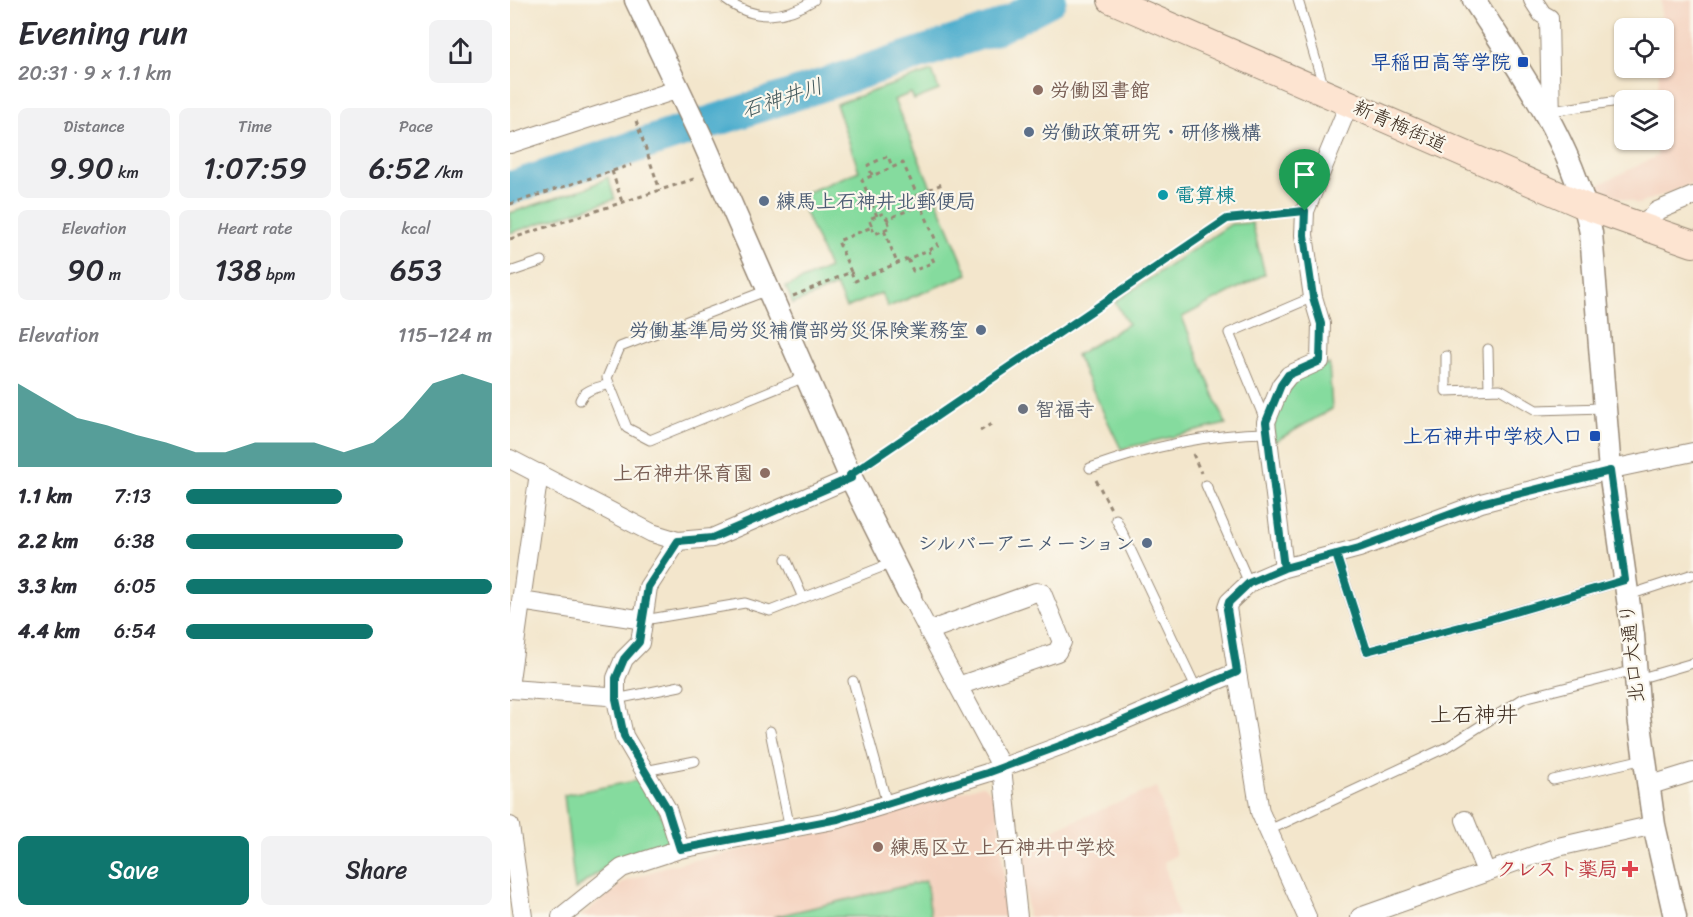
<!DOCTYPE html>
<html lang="en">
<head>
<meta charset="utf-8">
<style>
  body { margin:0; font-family:Sriracha,"Klee One",sans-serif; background:#f2f2f3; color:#2b2b33; height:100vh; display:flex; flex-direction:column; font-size:22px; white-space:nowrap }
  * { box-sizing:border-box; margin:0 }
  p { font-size:20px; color:#7c7c81 }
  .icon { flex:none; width:33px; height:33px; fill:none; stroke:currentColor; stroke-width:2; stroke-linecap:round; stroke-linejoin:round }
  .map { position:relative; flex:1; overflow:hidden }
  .panel { display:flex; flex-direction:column; background:#fff; width:510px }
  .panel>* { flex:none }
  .buttons { position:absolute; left:1104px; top:18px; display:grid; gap:12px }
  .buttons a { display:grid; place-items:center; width:60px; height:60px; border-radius:9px; background:#fff; box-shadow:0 2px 4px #0004; font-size:30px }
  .pin { position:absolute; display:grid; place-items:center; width:51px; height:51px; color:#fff; margin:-62px -26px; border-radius:50% 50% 50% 0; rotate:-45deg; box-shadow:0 0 6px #0007 }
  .pin .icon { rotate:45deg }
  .round { display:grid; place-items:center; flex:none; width:63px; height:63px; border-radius:9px; background:#f2f2f3 }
  .summary { display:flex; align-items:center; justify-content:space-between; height:102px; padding:0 18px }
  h1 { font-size:33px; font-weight:600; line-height:45px }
  .stats { display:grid; grid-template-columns:repeat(3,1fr); gap:9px; height:102px; padding:6px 18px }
  .stats div { display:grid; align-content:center; border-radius:9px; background:#f2f2f3; text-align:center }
  .stats b { font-size:30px; font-weight:600 }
  .stats small { font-size:16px; font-weight:400 }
  .stats p { font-size:16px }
  .chart { height:168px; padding:12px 18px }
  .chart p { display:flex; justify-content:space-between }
  .chart svg { width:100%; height:108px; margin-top:6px; fill:#0f766e; opacity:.7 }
  .button { display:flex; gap:12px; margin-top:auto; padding:12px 18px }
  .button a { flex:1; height:69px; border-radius:9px; background:#0f766e; color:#fff; font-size:24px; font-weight:600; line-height:69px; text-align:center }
  .button a+a { background:#f2f2f3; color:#2b2b33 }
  ul { padding:0 18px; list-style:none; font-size:20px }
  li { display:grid; grid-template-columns:96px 72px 1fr; align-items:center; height:45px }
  li i { height:15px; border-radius:8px; background:#0f766e }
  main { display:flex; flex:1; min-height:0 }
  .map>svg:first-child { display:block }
  .built { fill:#f4d3c0 }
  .green { fill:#85db9e; stroke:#60825e; stroke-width:1.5 }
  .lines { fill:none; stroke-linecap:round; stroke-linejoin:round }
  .river { stroke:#4eadcd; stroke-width:33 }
  .service-casing { stroke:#978875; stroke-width:11 }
  .minor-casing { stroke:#978875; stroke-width:20 }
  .tertiary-casing { stroke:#978875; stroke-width:25 }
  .secondary-casing { stroke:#978875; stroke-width:28 }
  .path { stroke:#978875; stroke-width:3; stroke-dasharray:4.5 4.5; stroke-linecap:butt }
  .service { stroke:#fff; stroke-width:9 }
  .minor { stroke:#fff; stroke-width:18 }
  .tertiary { stroke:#fff; stroke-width:22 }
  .secondary { stroke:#fde4d1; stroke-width:26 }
  .route-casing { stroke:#fff; stroke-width:12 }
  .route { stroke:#0f766e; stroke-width:8 }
  .transit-dot { fill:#1a4fb4; stroke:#fbf7ec; stroke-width:2 }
  .education-dot { fill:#8d6e63; stroke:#fbf7ec; stroke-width:2 }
  .service-dot { fill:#5c6f8a; stroke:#fbf7ec; stroke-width:2 }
  .culture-dot { fill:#0f9aa8; stroke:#fbf7ec; stroke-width:2 }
  .worship-dot { fill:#6b7280; stroke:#fbf7ec; stroke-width:2 }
  .health-dot { fill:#e0444e; stroke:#fbf7ec; stroke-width:2 }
  .labels { text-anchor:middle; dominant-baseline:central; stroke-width:4.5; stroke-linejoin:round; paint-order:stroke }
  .transit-label { font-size:20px; font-weight:bold; fill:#164399; stroke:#fbf7ec; text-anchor:end }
  .education-label { font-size:20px; font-weight:bold; fill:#785e54; stroke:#fbf7ec; text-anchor:start }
  .street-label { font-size:20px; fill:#3b2a1e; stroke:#fbf7ec }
  .service-label { font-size:20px; font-weight:bold; fill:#4e5e75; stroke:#fbf7ec; text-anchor:start }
  .culture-label { font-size:20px; font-weight:bold; fill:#0d838f; stroke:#fbf7ec; text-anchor:start }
  .worship-label { font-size:20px; font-weight:bold; fill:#5b616d; stroke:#fbf7ec; text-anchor:start }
  .health-label { font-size:20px; font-weight:bold; fill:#be3a42; stroke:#fbf7ec; text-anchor:end }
  .water-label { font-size:21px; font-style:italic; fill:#42585b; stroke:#fbf7ec }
  .quarter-label { font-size:22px; fill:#3b2a1e; stroke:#fbf7ec }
</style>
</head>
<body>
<main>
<section class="panel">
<div class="summary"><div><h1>Evening run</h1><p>20:31 · 9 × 1.1 km</p></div><a class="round"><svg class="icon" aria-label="share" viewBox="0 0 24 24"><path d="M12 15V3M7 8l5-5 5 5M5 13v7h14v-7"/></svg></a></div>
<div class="stats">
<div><p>Distance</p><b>9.90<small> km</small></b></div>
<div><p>Time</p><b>1:07:59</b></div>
<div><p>Pace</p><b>6:52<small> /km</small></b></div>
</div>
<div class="stats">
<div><p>Elevation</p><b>90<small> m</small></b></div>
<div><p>Heart rate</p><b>138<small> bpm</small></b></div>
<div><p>kcal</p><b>653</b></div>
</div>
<div class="chart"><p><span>Elevation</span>115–124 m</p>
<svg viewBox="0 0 160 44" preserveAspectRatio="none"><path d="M0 44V10L10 17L20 24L30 27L40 31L50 34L60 38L70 38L80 34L90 34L100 34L110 38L120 34L130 24L140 10L150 6L160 10V44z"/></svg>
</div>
<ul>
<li><b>1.1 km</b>7:13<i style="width:51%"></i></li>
<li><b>2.2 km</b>6:38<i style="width:71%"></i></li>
<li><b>3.3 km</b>6:05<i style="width:100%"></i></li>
<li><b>4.4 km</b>6:54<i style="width:61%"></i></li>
</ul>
<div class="button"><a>Save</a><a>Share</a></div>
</section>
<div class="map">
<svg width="1183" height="917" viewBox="0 0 1183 917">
  <rect width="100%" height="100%" fill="#fbf7ec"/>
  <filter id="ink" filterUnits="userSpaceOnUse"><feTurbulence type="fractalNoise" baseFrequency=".0167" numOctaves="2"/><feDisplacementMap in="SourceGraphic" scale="12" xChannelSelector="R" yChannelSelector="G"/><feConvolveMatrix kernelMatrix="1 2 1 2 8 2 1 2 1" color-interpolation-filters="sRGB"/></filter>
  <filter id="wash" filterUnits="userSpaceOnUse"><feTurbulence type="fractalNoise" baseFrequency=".008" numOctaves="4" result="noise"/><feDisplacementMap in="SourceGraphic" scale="24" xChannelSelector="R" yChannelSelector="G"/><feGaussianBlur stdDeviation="1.35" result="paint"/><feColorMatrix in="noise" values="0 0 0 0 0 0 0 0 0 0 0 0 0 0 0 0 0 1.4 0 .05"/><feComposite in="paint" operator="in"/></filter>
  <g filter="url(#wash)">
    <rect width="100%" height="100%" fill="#f3e6cc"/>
    <path class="built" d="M1151,0H1183V184L1128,204L1092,191L1088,185L1147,156V140H1154V100H1148L1149,68H1154Z
      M473,785L487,797L498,917H70L114,882L154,867L333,827Z
      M647,787L666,855L654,862L668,917H518L511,846L552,826Z"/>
    <path class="green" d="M422,71L429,90L404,100L401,93L384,100L458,274L378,307L371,293L336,308L326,286L283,304L276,287L319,268L288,196L349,171L326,104Z
      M98,177L105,199L0,233V213L79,187Z
      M742,223L755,274L672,317L716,424L611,449L566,355L618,324L605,302L721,224Z
      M819,364L822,409L764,442C760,417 773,397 784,377Z
      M134,779L156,825L161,842C113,853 102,861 65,890L54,795Z
      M416,881L421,917H263Z"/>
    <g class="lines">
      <path class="river" d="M0,188L489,27L540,0"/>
    </g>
  </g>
  <g filter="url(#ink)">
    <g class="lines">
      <g class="service-casing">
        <path id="service" d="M216,0C244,21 275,19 304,0
          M788,0L814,88
          M1041,111L1102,102
          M0,272L32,261
          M258,290L110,347L97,378L117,428L140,440L297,376
          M978,349L979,389
          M936,356V391L990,389L1026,410L1094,408
          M70,400C74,389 88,388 99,384
          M755,420L719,333L803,297
          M580,468C636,448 697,434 756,433
          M696,485L739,583
          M606,519L686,688
          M826,554L857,651L977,620L1115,580
          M276,559L293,598
          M1119,595L1183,574
          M134,620L235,603L260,611L382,563
          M1128,679L1183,663
          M343,681L377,804
          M106,699L170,686
          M260,731L280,829
          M135,771L185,761
          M1043,780L1134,759
          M757,831L939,746L1014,698L1125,670"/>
      </g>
      <g class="minor-casing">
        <path id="minor" d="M1023,0L1032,14L1039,18L1041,122
          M0,144L169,89
          M1131,228L1147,211L1183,196
          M0,459L142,533L168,541L202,538L341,478
          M168,541L138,587L130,643L114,659L106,678V699L114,736L157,809L170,849
          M774,568L756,422L771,385L779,375L810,361L811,324L803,297L794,235L795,211L839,104
          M400,596L492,768L508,917
          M11,601L134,620
          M418,631L526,592L532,593L552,642L547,652L448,686
          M727,672L717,608L719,602L739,583L774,568L849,548L971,503L1107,468L1183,452
          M0,680L29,473
          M0,689L98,696L106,699
          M1138,786L1183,772
          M955,820L976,872
          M0,826L13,917
          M51,917L112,868L170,849L329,819L477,773L582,734L727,672L750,812L797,917
          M850,917L1048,847L1144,825"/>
      </g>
      <g class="tertiary-casing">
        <path id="tertiary" d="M126,0L194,143L341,478L400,596
          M964,0C1011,73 1065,146 1081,233L1100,471L1123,635L1129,717L1144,825L1165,917"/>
      </g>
      <g class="secondary-casing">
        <path id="secondary" d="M601,0L1077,207L1183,244"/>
      </g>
      <path class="path" d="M126,121L150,190
        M102,171L112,202
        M362,175L358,165L378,156L382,167
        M0,204L121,165
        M367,216L352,180L393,163L407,195
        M362,227L365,234L374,230L387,263
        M374,230L380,227L377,219
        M0,239L187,178
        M398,259L403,271L424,262L419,251
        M341,272L345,281L428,246L411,205
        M283,296L341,272L328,241L362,227L359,219L374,213L377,219L411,205L407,195L432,184
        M470,431L481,424
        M683,454L691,473
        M357,464L716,219L778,212
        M586,480L601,509"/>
      <use href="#service" class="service"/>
      <use href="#minor" class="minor"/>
      <use href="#tertiary" class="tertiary"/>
      <use href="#secondary" class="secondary"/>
    </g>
  </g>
  <g class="lines" filter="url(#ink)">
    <g class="route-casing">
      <path id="route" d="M795,211L717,219L340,475L341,478L202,538L168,541L138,587L129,642L114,659L106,678V699L114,736L157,808L170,849L328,819L477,773L582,734L727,672L717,609L719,602L739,583L774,568L849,548L971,503L1100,471L1115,580L977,620L857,651L826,554L774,568L756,422L771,385L778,375L810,361L811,324L803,297L794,235L795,211"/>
    </g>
    <use href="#route" class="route"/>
  </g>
  <g class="transit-dot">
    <rect x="1007" y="56" width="12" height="12" rx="3"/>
    <rect x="1079" y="430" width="12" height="12" rx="3"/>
  </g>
  <g class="education-dot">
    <circle cx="528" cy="90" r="6"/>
    <circle cx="255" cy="473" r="6"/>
    <circle cx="368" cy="847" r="6"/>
  </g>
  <g class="service-dot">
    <circle cx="519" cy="132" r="6"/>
    <circle cx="254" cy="201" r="6"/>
    <circle cx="471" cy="330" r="6"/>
    <circle cx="637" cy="543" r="6"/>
  </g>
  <circle class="culture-dot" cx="653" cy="195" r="6"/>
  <circle class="worship-dot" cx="513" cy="409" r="6"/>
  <path class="health-dot" d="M1117 860h6v6h6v6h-6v6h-6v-6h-6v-6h6z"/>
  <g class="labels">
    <g class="transit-label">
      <text x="1001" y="62">早稲田高等学院</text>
      <text x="1073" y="436">上石神井中学校入口</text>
    </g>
    <g class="education-label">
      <text x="540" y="90">労働図書館</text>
      <text x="243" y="473" text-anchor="end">上石神井保育園</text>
      <text x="380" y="847">練馬区立 上石神井中学校</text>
    </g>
    <g class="street-label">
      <text transform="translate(890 126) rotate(24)">新青梅街道</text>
      <text transform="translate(1122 653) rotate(-96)">北口大通り</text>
    </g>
    <g class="service-label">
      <text x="531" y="132">労働政策研究・研修機構</text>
      <text x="266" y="201">練馬上石神井北郵便局</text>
      <text x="459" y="330" text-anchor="end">労働基準局労災補償部労災保険業務室</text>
      <text x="625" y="543" text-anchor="end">シルバーアニメーション</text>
    </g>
    <g class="culture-label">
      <text x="665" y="195">電算棟</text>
    </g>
    <g class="worship-label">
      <text x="525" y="409">智福寺</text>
    </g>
    <g class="health-label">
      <text x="1108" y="869">クレスト薬局</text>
    </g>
    <g class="water-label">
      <text transform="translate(272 98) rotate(-18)">石神井川</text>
    </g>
    <g class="quarter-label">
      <text x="964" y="714">上石神井</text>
    </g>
  </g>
</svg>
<div class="buttons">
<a><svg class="icon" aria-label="locate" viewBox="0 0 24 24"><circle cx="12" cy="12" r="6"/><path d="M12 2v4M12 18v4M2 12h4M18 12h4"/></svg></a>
<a><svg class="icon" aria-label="layers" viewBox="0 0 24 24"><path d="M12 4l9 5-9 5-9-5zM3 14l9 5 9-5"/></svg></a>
</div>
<div class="pin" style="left:795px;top:211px;background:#1e9e55"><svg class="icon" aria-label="arrive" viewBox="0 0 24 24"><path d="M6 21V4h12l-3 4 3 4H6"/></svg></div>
</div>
</main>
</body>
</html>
